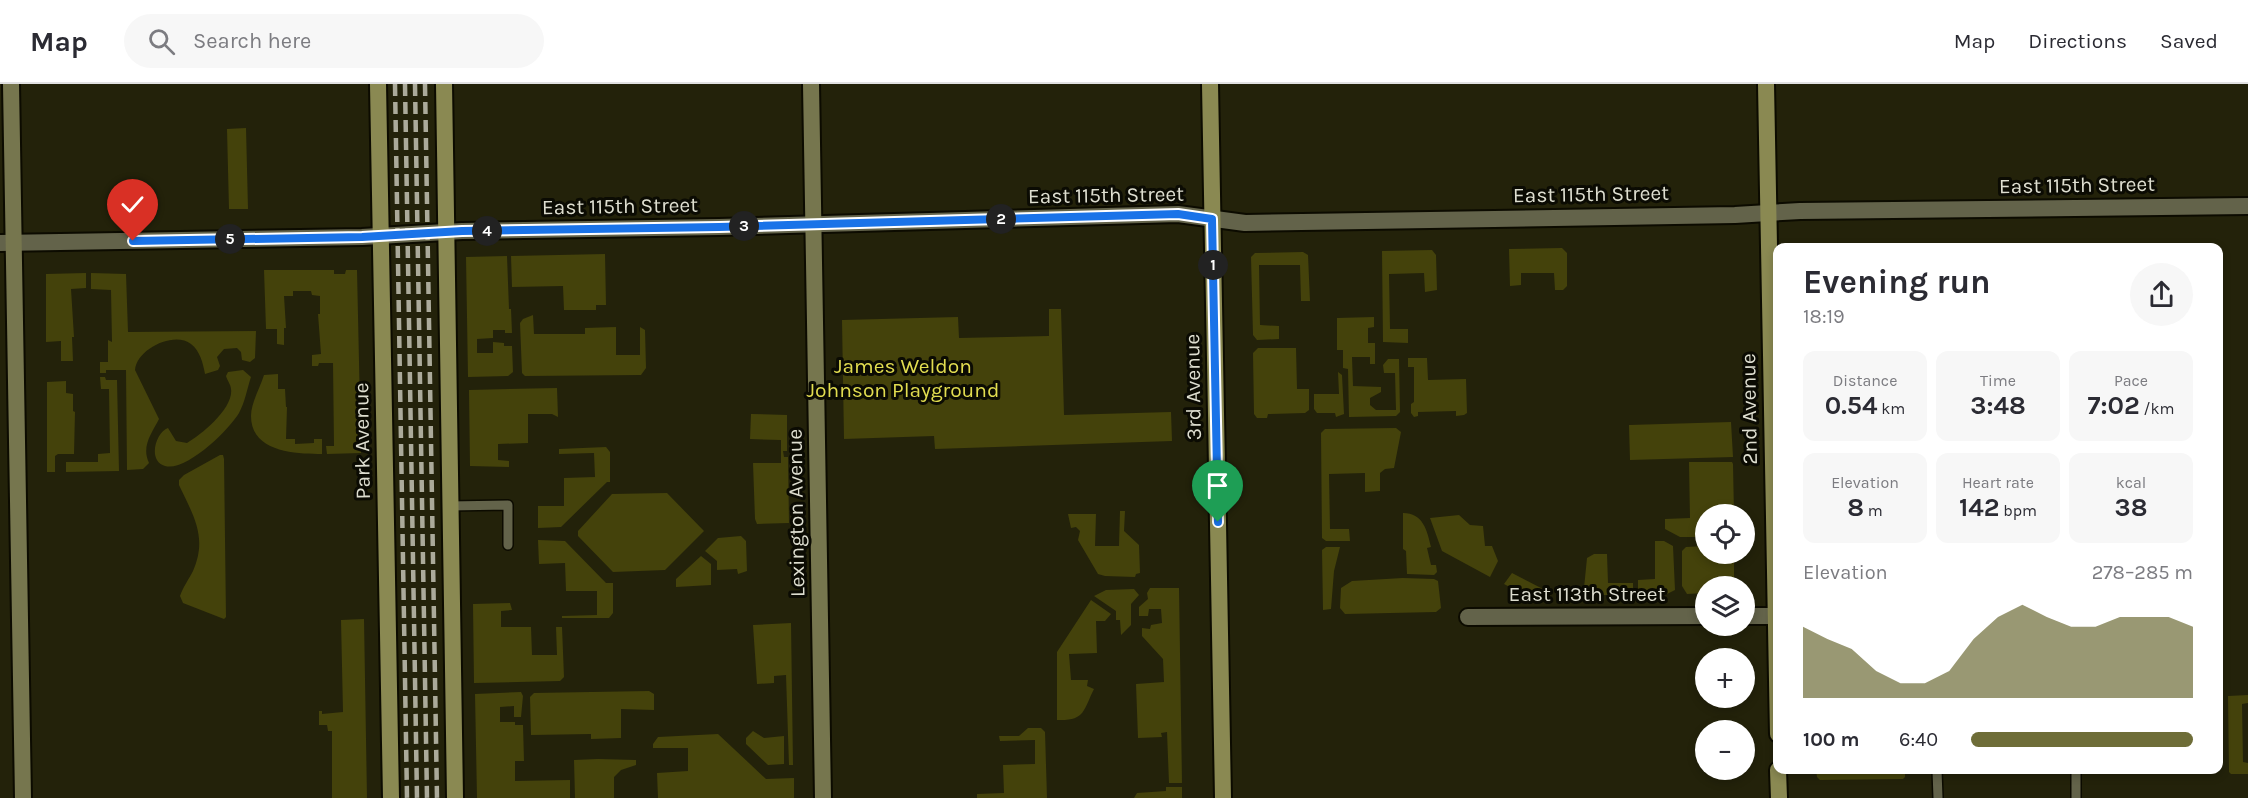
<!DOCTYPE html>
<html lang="en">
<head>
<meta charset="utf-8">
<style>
  body { margin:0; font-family:Karla,sans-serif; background:#f7f7f7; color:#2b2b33; height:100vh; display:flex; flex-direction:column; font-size:22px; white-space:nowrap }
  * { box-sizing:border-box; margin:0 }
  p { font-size:20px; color:#7c7c81 }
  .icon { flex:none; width:33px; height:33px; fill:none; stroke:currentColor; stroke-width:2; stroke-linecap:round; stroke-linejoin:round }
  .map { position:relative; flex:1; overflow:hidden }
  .details { position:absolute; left:1773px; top:159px; width:450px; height:531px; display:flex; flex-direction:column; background:#fff; border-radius:12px; box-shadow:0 3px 9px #0003 }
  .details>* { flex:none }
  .tools { position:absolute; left:1695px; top:420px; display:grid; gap:12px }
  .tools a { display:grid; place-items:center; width:60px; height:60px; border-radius:50%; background:#fff; box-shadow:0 3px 9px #0003; font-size:30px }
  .pin { position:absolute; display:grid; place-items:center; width:51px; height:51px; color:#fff; margin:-62px -26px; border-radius:50% 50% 50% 0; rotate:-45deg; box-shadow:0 0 6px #0007 }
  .pin .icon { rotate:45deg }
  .km { position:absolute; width:30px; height:30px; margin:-15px; border-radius:50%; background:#222; color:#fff; font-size:16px; line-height:30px; text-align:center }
  .round { display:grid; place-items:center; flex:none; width:63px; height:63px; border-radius:32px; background:#f7f7f7 }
  .overview { display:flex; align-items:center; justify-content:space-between; height:102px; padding:0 30px }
  h1 { font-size:33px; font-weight:700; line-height:45px }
  .figures { display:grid; grid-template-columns:repeat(3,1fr); gap:9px; height:102px; padding:6px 30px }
  .figures div { display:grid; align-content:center; border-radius:12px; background:#f7f7f7; text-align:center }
  .figures b { font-size:26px; font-weight:700 }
  .figures small { font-size:16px; font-weight:400 }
  .figures p { font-size:16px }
  .chart { height:168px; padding:12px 30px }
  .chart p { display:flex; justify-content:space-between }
  .chart svg { width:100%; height:108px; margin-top:6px; fill:#6e6d38; opacity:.7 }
  ul { padding:0 30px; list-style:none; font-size:20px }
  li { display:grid; grid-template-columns:96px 72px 1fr; align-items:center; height:45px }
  li i { height:15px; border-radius:8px; background:#6e6d38 }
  header { display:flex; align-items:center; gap:36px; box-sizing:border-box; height:84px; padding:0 30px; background:#fff; border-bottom:2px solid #e1e1e2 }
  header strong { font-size:28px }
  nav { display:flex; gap:33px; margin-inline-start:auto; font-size:21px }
  .search { width:420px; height:54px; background:#f7f7f7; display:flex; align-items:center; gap:15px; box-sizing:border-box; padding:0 21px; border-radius:33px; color:#7c7c81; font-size:22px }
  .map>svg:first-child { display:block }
  .green { fill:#44420b }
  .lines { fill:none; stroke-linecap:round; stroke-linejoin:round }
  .service-casing { stroke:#0c0b00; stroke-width:12 }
  .minor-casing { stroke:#0c0b00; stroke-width:20 }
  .secondary-casing { stroke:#0c0b00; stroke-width:20 }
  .primary-casing { stroke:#0c0b00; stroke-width:20 }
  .service { stroke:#63634a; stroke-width:9 }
  .minor { stroke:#63634a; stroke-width:16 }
  .secondary { stroke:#76764e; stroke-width:16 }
  .primary { stroke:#8a8952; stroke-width:16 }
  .rail { stroke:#abaa9a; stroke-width:4.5; stroke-dasharray:12 6; stroke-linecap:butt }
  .route-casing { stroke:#fff; stroke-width:12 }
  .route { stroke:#1a73e8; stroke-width:8 }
  .labels { text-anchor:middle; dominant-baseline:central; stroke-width:6; stroke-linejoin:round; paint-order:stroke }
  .street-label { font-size:21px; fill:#deded0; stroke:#0b0b03 }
  .park-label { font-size:21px; fill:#e2dd50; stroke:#0b0b03 }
</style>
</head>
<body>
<header>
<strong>Map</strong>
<div class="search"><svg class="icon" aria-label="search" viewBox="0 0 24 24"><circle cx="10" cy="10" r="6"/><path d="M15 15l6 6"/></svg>Search here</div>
<nav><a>Map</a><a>Directions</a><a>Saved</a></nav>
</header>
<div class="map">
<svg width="2248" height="714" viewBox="0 0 2248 714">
  <rect width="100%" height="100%" fill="#23220a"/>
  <path class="green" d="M246,44L248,125H229L227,45Z
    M1562,164L1567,169V202L1563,206H1555L1554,189H1521V201L1510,202L1509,165Z
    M1432,166L1436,171L1437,206L1425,208L1424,189L1389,190L1390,245H1408V259L1383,258L1382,167Z
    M1303,168L1308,171L1310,217H1301L1300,181H1259L1260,241L1279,242V255L1257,256L1253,251L1251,173L1255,169Z
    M605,170L606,221H596V226H564L563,202L512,203L511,172Z
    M507,172L509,225H511L512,249H505V246H493V254L477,255V269H493V258L504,259V262H512L513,288L508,292L468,293L466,173Z
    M264,186H334V190H345L346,186H357L361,369L327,370L326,362H334L333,279H319L318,282H312V271L321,270L318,230H320V212L312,211L311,207H293V212H284L286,244H284V261L277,260V245H266Z
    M86,189V204L71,205L74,253H72L73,277H61V257L46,258V190Z
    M91,189L126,190L128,248L256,247L255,274L250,278L242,276L241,268L237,264L224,265L217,273L220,282L218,286L205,290C203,279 200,267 191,260C174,247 137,265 135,286L159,335C152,349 141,362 149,379L143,385L127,386L126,286H106V289H100V278H108V256L112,258L111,206L91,205Z
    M1049,225H1061L1064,331L1171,328L1172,357L935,365L934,352L844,355L842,236L958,233L959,254L1049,252Z
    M533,231L534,250H585V244L616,243V271H640V243L645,246L646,284L641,291L525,292L522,289L520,239L523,235Z
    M1374,233V243L1368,244V259H1375V280H1370V273H1352L1353,302L1381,303V308L1370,314V321L1376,326H1396L1395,289H1384L1383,281L1388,275H1399L1400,328L1396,332L1349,333L1348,285L1343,284V266H1337V234Z
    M1258,264H1296L1297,305H1309V326L1305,329L1268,330L1267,334H1257L1254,330L1253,269Z
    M1408,274H1427L1428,296L1466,295L1467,329L1464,331L1456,332V327L1418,328V332L1414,333L1411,329V320L1414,318V283H1408Z
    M243,286L251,293C247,305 245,318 239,329C229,346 186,388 165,382C147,377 156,348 168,344L176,357L187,359C201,351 234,324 231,305C231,301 227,296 226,292L228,288Z
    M1338,288L1342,291L1344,330L1336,333L1335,329H1317L1314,325V310H1339Z
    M278,290V305H285L286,323H287L286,355H295V360L314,359V355H322V370C297,370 251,369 251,332C251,319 260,304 264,291Z
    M100,293H105L106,296H117L119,387L66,388V378H98V370L110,369L109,305H101Z
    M66,297V309L73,310V327L75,328L74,370H58L55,372V388H47V298Z
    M557,304L558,333L552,330H528V359L498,360V376L509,377V383L470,382L469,306Z
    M751,330L787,331V367H783L784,373H788L789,439L757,440L755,435L753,379H781V356L750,355Z
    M1731,338L1733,373L1630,376L1629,341Z
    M1396,344L1401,348L1394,384L1385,385L1380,389V407L1365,408V389L1329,390L1330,445H1349L1350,457H1326L1322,454L1321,349L1325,345Z
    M606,363L610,368V398H607L561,443L538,444V422H564V394L595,393L594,369L559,370V365Z
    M220,371H223L224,375L226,533L224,535L183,519L180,512C183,503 189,495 193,487C208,453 193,431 179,401V396L184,391Z
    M1689,378H1732L1733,380L1734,430H1706L1705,453H1680L1665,445V435L1690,434Z
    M667,409L704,447L665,486L613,488L578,452V447L612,410Z
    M1120,427H1125L1124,447L1139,461L1140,489L1136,490L1135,493L1105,492L1098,490L1078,456L1080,447L1076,443L1071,444L1068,430H1096L1095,462H1119Z
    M1403,429C1423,429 1427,446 1431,463L1427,464L1431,481H1436L1437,488L1434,491L1407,490L1406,467L1403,465Z
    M1459,431L1470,441L1483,442L1485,462H1492L1498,477L1490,493L1442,467L1430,434Z
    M741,452L746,457L747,487L738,490L737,485L717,486V477L705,467L718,454Z
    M538,456L565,457L606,499H613V529L609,534H562V532L597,531V507H566L565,479L539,480Z
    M1655,457H1664L1673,462L1675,506L1667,510L1641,511L1638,507V496L1655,495Z
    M1705,462L1706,470H1734V494L1737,501L1736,502H1706L1705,509L1687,510L1682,502V467L1686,463Z
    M1326,463H1340L1334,487L1331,525L1323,526L1322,466Z
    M1594,470H1607L1608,499H1633V508L1629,511H1587L1584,504L1587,474Z
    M701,472L711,480V501L676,503V495Z
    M1512,489L1543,505V512L1525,511L1504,500Z
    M1403,494L1434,495L1438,497L1441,524L1436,528L1345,530L1340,524L1341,504L1352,497Z
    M1150,504H1179L1182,699H1169L1167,648L1161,649L1162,653L1138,654L1136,600L1164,598L1163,575L1142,552V544L1150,545L1151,541L1162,539L1161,525H1149L1148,532H1139V523L1148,515L1147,509Z
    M1134,505L1139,511L1131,520V541L1121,551L1120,536H1116V527L1094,512L1106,506Z
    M1091,516L1111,530L1105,537H1096L1097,569L1069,570L1071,596H1088L1087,602L1094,605C1083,627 1085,637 1057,636V568Z
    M510,519L512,526L501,527V543H531L532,571H557L556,543H562L564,593L560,597L474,599L473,520Z
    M364,535L367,714H332V647H328L327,641H319V627H322V630L343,628L341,536Z
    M791,539L793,681H789L786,591L774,592V599L757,600L753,541Z
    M649,607L654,610V626L621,625V654L591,655V650L531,651L530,613L534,609Z
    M521,608L523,612L521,633H514V622L500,623V638H515V641H523L524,677H515V697L570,696V714H477L475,610Z
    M2248,611V619L2242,620L2243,678L2248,679V690H2231L2229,688L2228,612Z
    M1028,644H1041L1045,648L1047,714H977V710L1004,709L1003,681L1035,680V656L1000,657L999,652H1019Z
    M753,647L764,654L784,652V680L768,681L746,660V654Z
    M718,650L766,695L794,694V714H658L657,689L688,687V664H653V660L658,653Z
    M598,675L636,676V681L621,686L614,693V714H575L574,676Z
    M1816,686H1905V693L1903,695L1820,696L1817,693Z
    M1166,703H1182V714H1134L1137,709L1166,707Z"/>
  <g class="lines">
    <g class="service-casing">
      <path id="service" d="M449,422L508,421V461
        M1937,686L1938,714
        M2076,686V714"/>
    </g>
    <g class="minor-casing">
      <path id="minor" d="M0,159L362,153L462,147L719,143L1178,130L1245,139L1735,131L1800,127L2248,122
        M1744,532H1778
        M1468,533L1706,532"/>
    </g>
    <g class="secondary-casing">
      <path id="secondary" d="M11,0L23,714
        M811,0L823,714"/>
    </g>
    <g class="primary-casing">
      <path id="primary" d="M378,0L391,714
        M444,0L455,714
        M1210,0L1223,714
        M1766,0L1778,650
        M1778,686L1779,714"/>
    </g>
    <use href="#service" class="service"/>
    <use href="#minor" class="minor"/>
    <use href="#secondary" class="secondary"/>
    <use href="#primary" class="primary"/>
    <path class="rail" d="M395,0L407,714
      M405,0L417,714
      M415,0L427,714
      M425,0L437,714"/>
  </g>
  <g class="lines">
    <g class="route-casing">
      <path id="route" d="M133,157L362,153L462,147L719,143L1178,130L1212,135L1218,438"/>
    </g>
    <use href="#route" class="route"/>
  </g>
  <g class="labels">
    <g class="street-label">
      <text transform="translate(2077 101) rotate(-1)">East 115th Street</text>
      <text transform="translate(1591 110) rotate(-1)">East 115th Street</text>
      <text transform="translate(1106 111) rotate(-1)">East 115th Street</text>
      <text transform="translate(620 122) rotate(-1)">East 115th Street</text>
      <text transform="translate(1193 303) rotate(-91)">3rd Avenue</text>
      <text transform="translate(1749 325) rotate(-91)">2nd Avenue</text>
      <text transform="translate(362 357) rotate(-91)">Park Avenue</text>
      <text transform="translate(796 429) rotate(-91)">Lexington Avenue</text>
      <text x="1587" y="510">East 113th Street</text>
    </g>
    <g class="park-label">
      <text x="903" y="282">James Weldon<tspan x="903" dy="24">Johnson Playground</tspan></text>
    </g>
  </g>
</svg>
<div class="tools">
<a><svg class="icon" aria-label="locate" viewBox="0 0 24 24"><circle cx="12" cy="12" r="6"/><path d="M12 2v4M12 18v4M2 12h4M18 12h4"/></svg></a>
<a><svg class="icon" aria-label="layers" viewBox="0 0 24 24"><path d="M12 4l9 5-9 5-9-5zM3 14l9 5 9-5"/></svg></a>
<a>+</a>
<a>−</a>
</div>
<div class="pin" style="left:1218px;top:438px;background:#1e9e55"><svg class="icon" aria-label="arrive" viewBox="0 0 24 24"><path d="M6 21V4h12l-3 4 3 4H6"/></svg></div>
<div class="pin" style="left:133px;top:157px;background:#d93025"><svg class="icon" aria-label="check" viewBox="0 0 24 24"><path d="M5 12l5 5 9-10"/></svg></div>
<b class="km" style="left:1213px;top:181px">1</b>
<b class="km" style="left:1001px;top:135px">2</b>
<b class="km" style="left:744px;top:142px">3</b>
<b class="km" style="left:487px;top:147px">4</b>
<b class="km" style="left:230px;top:155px">5</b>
<section class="details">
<div class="overview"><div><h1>Evening run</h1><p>18:19</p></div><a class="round"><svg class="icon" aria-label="share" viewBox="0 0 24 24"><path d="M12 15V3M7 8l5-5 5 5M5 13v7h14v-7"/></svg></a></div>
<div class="figures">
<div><p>Distance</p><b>0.54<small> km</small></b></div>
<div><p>Time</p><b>3:48</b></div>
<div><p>Pace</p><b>7:02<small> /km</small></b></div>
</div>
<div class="figures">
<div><p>Elevation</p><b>8<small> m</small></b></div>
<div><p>Heart rate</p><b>142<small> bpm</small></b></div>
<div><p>kcal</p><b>38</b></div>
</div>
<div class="chart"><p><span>Elevation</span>278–285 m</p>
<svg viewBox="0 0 160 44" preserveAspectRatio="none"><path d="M0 44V15L10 20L20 24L30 33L40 38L50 38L60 33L70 20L80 11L90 6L100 11L110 15L120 15L130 11L140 11L150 11L160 15V44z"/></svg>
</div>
<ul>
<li><b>100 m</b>6:40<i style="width:100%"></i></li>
</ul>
</section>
</div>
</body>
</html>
